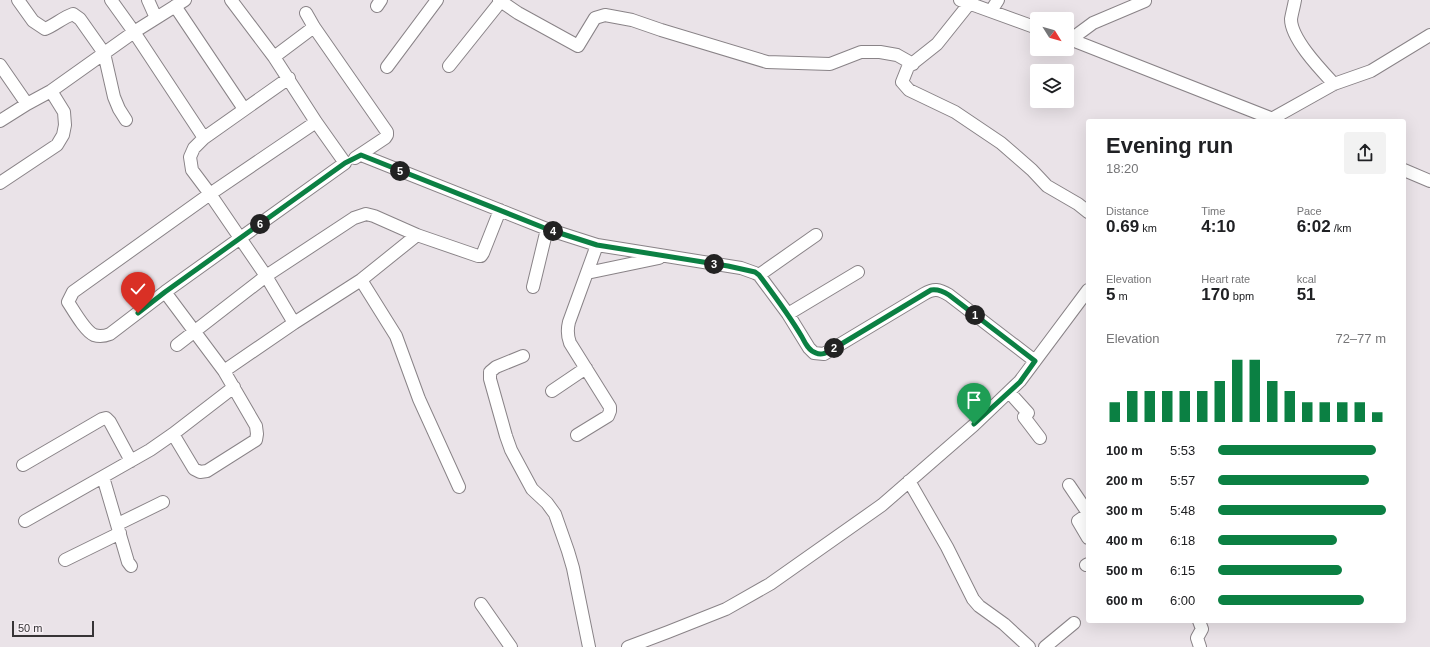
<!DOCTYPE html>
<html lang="en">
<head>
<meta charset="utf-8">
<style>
  body { margin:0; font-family:Arial,sans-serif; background:#f2f2f2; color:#202124; height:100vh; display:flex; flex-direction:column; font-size:15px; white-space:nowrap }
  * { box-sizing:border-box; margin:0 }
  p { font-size:13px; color:#757577 }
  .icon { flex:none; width:22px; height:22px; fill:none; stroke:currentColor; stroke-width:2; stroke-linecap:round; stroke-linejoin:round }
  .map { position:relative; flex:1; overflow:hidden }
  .drawer { position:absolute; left:1086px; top:119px; width:320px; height:504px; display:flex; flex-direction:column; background:#fff; border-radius:4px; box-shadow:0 4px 16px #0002 }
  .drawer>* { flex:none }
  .needle { width:26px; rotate:127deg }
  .controls { position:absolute; left:1030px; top:12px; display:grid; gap:8px }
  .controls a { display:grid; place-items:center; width:44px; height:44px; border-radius:4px; background:#fff; box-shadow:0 4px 16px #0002; font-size:20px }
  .scale { position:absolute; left:12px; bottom:10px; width:82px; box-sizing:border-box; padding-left:4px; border:2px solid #373436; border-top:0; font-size:11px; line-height:14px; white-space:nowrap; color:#373436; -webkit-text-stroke:3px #f7f0f5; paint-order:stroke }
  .pin { position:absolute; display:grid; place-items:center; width:34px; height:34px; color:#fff; margin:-41px -17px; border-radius:50% 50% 50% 0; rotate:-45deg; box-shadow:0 0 4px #0007 }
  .pin .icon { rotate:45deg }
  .km { position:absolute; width:20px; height:20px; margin:-10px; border-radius:50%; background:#222; color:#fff; font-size:11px; line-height:20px; text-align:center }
  .round { display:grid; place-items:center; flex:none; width:42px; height:42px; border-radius:4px; background:#f2f2f2 }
  .headline { display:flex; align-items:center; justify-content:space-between; height:68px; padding:0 20px }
  h1 { font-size:22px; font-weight:700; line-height:30px }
  .metrics { display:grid; grid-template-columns:repeat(3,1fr); gap:6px; height:68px; padding:4px 20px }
  .metrics div { display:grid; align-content:center }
  .metrics b { font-size:17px; font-weight:700 }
  .metrics small { font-size:11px; font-weight:400 }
  .metrics p { font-size:11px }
  .chart { height:112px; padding:8px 20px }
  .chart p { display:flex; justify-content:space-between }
  .chart svg { width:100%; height:72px; margin-top:4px; stroke:#0b8043; stroke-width:6 }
  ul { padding:0 20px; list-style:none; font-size:13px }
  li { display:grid; grid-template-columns:64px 48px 1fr; align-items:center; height:30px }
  li i { height:10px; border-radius:5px; background:#0b8043 }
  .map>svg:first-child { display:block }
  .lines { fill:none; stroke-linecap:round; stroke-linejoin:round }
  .street-casing { stroke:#898387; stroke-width:14 }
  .street { stroke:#fff; stroke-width:12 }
  .route-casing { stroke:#fff; stroke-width:8 }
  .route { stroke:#0b8043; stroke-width:5 }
</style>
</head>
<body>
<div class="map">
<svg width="1430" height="647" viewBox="0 0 1430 647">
  <rect width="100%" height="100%" fill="#eae3e8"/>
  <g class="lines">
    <g class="street-casing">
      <path id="street" d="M18,0L33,21L45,29C55,25 62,18 73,14L80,19L104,53L114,97L119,109L126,120
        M111,0L134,32L204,138
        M148,0L156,18
        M231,0L274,57L316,122L345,163L165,292L110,334C105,336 100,337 94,335C85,331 74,311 68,302L73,292L210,194L316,122
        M499,0L518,13L578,46L595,18L605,15L632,20L661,30L767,62L830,64L861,52H880L897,55L913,64
        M960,0L1037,28
        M1295,0C1294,6 1292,13 1291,19C1291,39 1321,70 1334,84
        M969,4L937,44L908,67L902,82L909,90L955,112L1001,143L1032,170L1047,186L1078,204L1088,212
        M175,6L244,109
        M377,6L381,0
        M991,11L998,0
        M306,13L314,27L387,132V135L385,138L355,158
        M1067,38L1278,121
        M1070,40L1093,23L1145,1
        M274,57L314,27
        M0,65L27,104
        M449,66L501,1
        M387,67L437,0
        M289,78L204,138L194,148L190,157L192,170L210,194L266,276L294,323
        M0,121L27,104L51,91L134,32L185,0
        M1268,121L1334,84L1371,71L1430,35
        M361,155L547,229L597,245L741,268L755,273L759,275L788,314L809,348L814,353L824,354L924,294C934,288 939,289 949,295L1035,361
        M1404,170L1430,181
        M0,183L57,145L63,135L65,125L64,112L51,91
        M587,273L659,258
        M759,275L816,235
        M361,280L396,336L419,399L459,487
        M533,287L547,229
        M165,292L224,371L256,426L257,434L256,440L207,471L200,472L194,469L173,434
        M788,314L858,272
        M177,345L266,276L354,218L366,214L374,216L417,235L478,256H481L483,253L500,210
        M523,356L496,367L490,372V379L506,436L511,450L532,489L547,503L555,514L568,551L573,568L589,647
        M224,371L294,323L361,280L417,235
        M552,391L586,368
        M1009,392L1028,413L1024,417L1040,438
        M577,435L608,416L610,411V407L570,343C567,335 567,330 569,322L597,245
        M23,465L102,419L106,418L110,422L131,461
        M103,477L128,562L131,566
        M909,481L947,547L973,599L979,606L1004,624L1029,647
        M1069,485L1088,513
        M1088,514L1078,521L1088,538
        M25,521L150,450L173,434L234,387
        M118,524L163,502
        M65,560L120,533
        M1086,565L1088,564
        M481,604L511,647
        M1199,621L1202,629L1197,638L1200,647
        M628,647L668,632L726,609L770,584L882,505L974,425L1020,381L1088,290
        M1045,647L1074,623"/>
    </g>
    <use href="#street" class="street"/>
  </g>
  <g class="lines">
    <g class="route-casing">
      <path id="route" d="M138,313L165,292L345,163L361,155L547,229L597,245L728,266L755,272L759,275C774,295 789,315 802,337C805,343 809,351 816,353C822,356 828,352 833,349L931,290C938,289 943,291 949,295L1035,361L1020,382L974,424"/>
    </g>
    <use href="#route" class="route"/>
  </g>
</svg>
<div class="controls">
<a><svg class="needle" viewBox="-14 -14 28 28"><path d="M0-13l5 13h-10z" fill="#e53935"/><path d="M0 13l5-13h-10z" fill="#757577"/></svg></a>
<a><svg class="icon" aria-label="layers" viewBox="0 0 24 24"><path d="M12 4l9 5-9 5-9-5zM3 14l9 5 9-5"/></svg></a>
</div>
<div class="scale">50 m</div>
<div class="pin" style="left:974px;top:424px;background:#1e9e55"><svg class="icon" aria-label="arrive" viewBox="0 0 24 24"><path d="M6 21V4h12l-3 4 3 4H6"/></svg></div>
<div class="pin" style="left:138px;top:313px;background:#d93025"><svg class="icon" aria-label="check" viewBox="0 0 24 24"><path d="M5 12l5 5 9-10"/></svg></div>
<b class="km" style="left:975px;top:315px">1</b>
<b class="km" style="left:834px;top:348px">2</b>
<b class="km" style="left:714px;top:264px">3</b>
<b class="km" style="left:553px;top:231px">4</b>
<b class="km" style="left:400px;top:171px">5</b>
<b class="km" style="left:260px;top:224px">6</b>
<section class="drawer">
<div class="headline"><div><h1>Evening run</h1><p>18:20</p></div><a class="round"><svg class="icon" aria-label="share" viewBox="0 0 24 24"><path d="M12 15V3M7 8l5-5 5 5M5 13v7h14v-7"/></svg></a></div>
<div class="metrics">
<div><p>Distance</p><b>0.69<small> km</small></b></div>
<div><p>Time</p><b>4:10</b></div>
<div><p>Pace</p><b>6:02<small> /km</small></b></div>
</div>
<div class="metrics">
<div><p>Elevation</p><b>5<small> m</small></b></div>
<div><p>Heart rate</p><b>170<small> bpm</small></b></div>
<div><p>kcal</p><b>51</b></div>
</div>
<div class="chart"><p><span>Elevation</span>72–77 m</p>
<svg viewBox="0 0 160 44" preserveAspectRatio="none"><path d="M5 44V32M15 44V25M25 44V25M35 44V25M45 44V25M55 44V25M65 44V19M75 44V6M85 44V6M95 44V19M105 44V25M115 44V32M125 44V32M135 44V32M145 44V32M155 44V38"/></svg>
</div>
<ul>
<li><b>100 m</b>5:53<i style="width:94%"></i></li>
<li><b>200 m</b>5:57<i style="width:90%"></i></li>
<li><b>300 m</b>5:48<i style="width:100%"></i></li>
<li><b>400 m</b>6:18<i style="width:71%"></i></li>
<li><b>500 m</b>6:15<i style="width:74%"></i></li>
<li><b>600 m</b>6:00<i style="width:87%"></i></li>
</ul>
</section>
</div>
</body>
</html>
